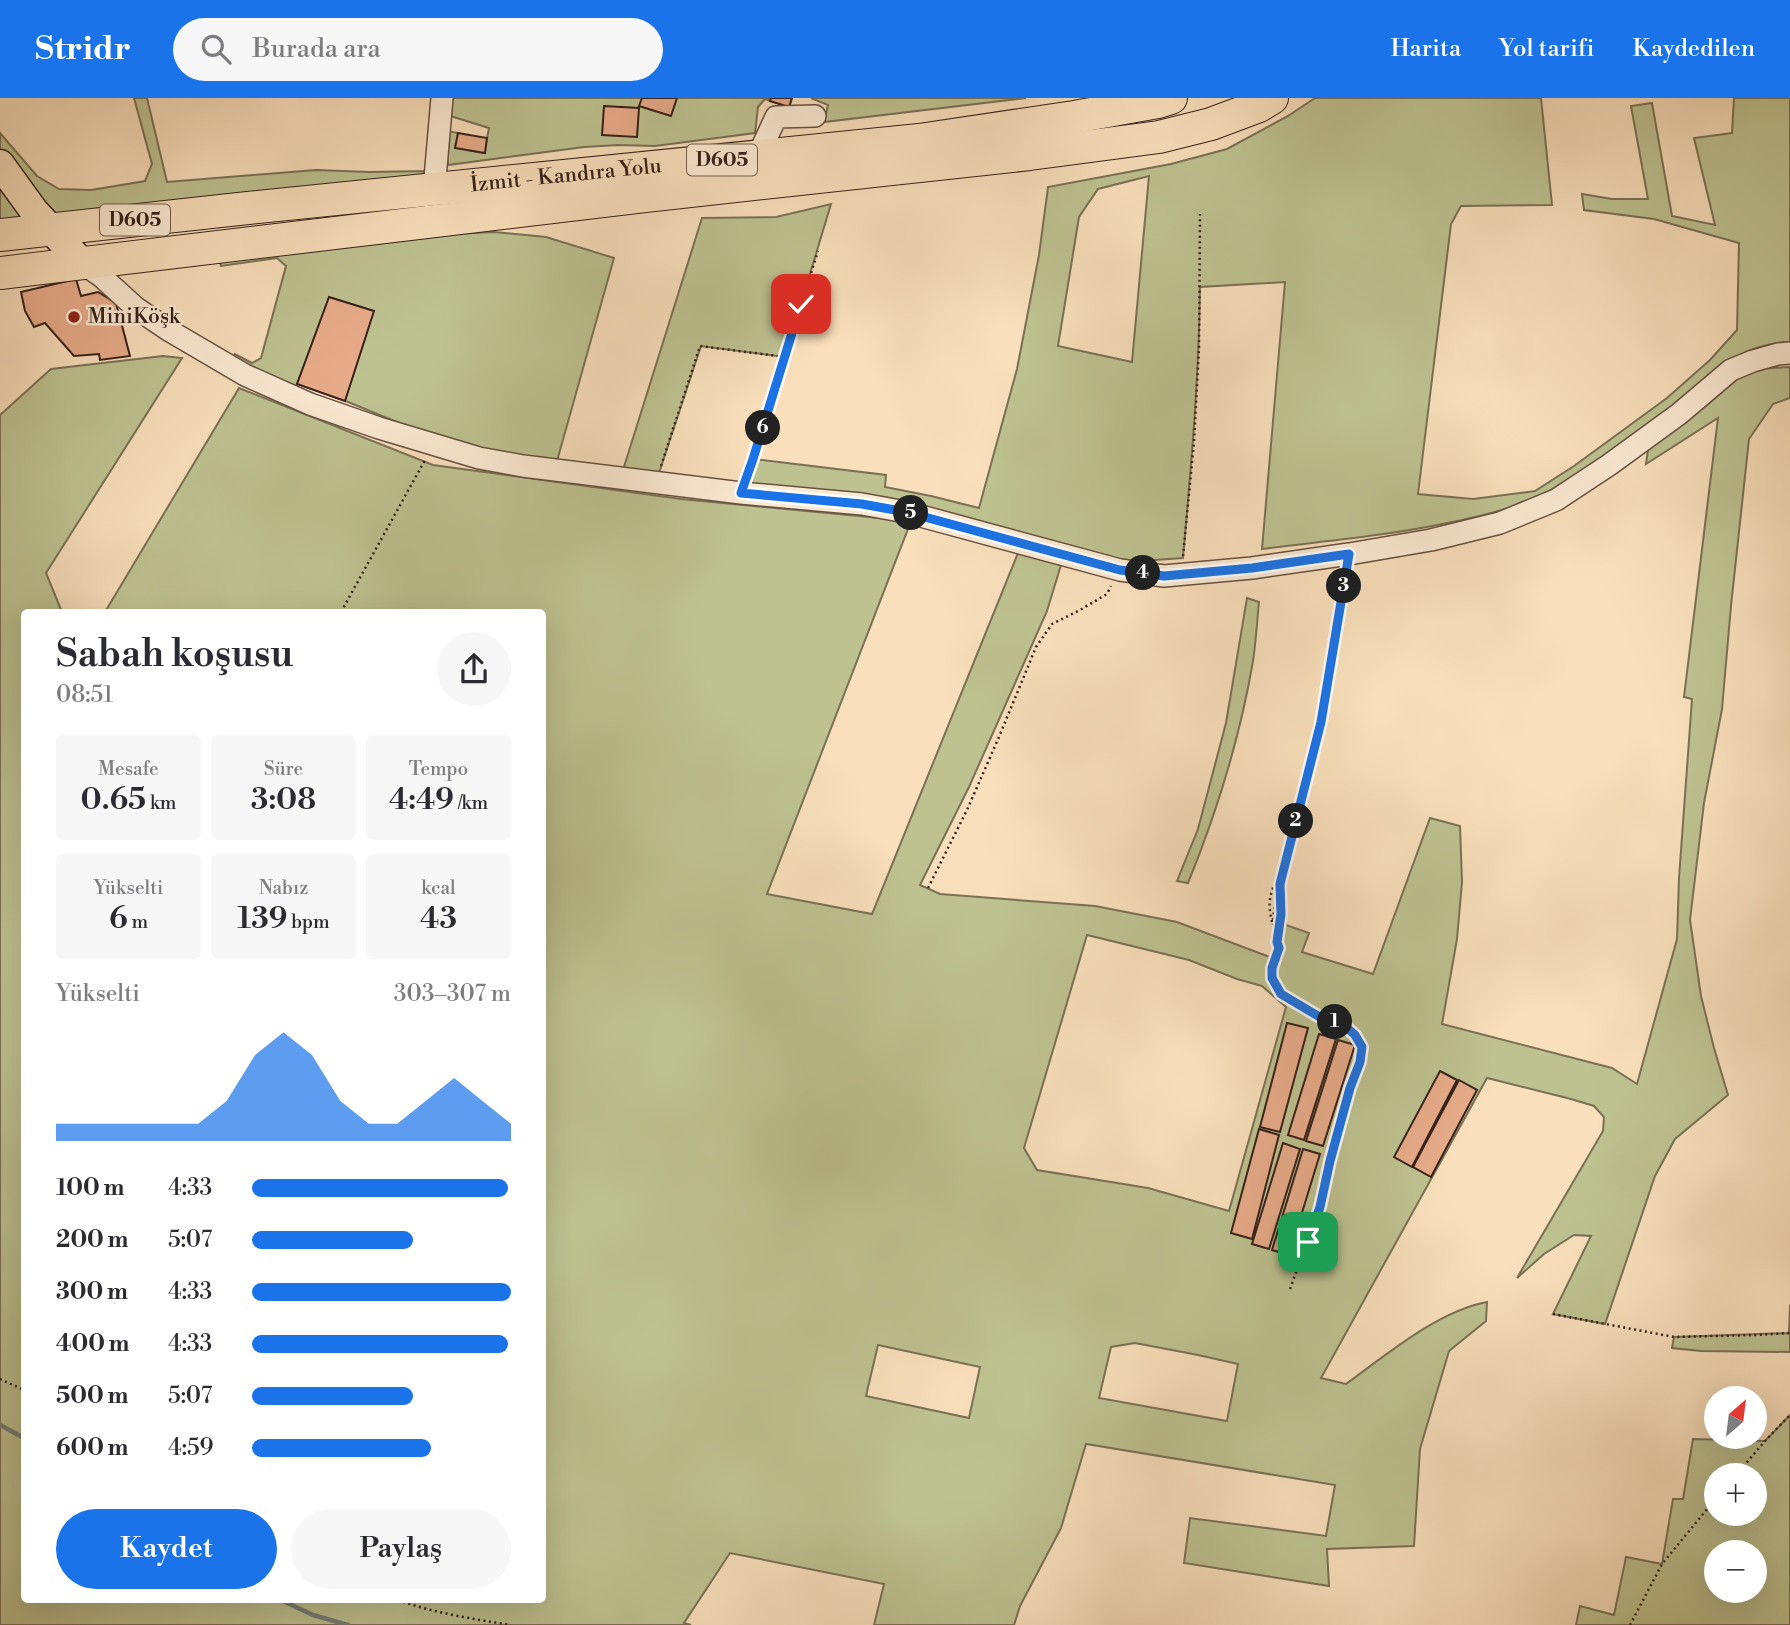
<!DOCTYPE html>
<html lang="tr">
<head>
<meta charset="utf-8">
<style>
  body { margin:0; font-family:"Libre Bodoni",serif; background:#f7f7f7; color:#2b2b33; height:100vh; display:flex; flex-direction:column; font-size:26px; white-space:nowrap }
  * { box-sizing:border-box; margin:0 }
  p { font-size:23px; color:#7c7c81 }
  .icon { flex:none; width:38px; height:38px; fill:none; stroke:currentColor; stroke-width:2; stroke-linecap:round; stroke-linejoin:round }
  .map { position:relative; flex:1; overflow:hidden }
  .details { position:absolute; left:21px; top:511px; width:525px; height:994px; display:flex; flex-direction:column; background:#fff; border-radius:7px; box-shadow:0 7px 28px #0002 }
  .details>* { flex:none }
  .needle { width:46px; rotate:28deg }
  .tools { position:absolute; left:1704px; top:1288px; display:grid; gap:14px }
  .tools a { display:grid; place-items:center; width:63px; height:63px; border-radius:50%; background:#fff; box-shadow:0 7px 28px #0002; font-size:35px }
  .pin { position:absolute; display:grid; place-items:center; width:60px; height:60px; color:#fff; margin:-30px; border-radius:14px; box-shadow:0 4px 10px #0006 }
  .km { position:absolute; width:35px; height:35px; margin:-18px; border-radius:50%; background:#222; color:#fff; font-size:19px; line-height:35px; text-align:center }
  .round { display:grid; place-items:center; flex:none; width:74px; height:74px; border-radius:37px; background:#f7f7f7 }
  .head { display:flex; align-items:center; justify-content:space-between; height:119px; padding:0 35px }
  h1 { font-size:38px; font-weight:600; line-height:52px }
  .stats { display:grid; grid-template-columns:repeat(3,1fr); gap:10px; height:119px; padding:7px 35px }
  .stats div { display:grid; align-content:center; border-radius:7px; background:#f7f7f7; text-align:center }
  .stats b { font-size:30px; font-weight:600 }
  .stats small { font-size:19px; font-weight:400 }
  .stats p { font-size:19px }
  .chart { height:196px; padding:14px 35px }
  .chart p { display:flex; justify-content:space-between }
  .chart svg { width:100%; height:126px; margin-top:7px; fill:#1a73e8; opacity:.7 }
  .button { display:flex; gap:14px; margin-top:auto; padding:14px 35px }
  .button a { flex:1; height:80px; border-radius:42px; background:#1a73e8; color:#fff; font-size:28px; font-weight:600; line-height:80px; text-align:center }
  .button a+a { background:#f7f7f7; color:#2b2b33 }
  ul { padding:0 35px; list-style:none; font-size:23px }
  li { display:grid; grid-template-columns:112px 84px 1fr; align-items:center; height:52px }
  li i { height:18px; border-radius:9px; background:#1a73e8 }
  header { display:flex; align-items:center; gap:42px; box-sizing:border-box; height:98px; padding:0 35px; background:#1a73e8; color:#fff }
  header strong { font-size:33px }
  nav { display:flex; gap:38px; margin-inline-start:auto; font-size:24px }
  .search { width:490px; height:63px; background:#f7f7f7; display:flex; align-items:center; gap:18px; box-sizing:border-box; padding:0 24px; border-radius:38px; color:#7c7c81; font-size:26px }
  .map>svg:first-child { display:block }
  .green { fill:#bec291; stroke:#7a7155; stroke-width:2; fill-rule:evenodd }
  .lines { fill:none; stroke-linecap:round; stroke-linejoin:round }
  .stream { stroke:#757e78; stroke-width:4.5 }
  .building { fill:#e8ac8b; stroke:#362019; stroke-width:2 }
  .minor-casing { stroke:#675042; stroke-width:24 }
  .major-casing { stroke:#362019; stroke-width:31 }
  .highway-casing { stroke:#362019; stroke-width:34 }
  .path { stroke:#362019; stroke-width:2.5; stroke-dasharray:2 3.5; stroke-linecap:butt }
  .minor { stroke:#fbead3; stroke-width:21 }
  .major { stroke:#f9dfbc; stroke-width:28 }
  .highway { stroke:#f9dfbc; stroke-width:32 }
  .route-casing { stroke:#fff; stroke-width:14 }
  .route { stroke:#1a73e8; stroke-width:9 }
  .poi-dot { fill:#8f2418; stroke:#fbead3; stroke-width:2.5 }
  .labels { text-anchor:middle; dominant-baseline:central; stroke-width:5; stroke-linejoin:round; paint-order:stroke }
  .shield { fill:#fbead3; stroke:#715d51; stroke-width:2 }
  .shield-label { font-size:19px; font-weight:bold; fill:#362019 }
  .street-label { font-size:21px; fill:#362019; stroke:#fbead3 }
  .poi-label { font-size:21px; fill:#362019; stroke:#fbead3; text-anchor:start }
</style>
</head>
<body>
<header>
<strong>Stridr</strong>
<div class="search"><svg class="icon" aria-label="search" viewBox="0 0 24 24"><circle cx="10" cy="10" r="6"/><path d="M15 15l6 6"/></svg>Burada ara</div>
<nav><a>Harita</a><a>Yol tarifi</a><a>Kaydedilen</a></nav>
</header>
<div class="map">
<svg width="1790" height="1527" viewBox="0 0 1790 1527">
  <rect width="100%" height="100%" fill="#f9dfbc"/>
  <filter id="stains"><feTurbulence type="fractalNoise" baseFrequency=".00286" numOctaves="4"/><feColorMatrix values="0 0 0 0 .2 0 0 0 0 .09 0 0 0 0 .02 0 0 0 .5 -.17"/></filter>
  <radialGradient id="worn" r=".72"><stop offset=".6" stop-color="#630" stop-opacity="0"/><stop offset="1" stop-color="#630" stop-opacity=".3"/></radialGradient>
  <path class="green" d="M134,0H147L167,84L316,72L369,74L428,73L426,79L60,117L49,114L41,108L0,52V35L37,78L59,91L91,92L145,83L152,66Z
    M448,0H792L789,9L765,1L758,9L755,35L655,48L618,47L584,49L448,67L445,38L448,33L458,35L456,50L484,55L489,30L447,17Z
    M811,0H1026L824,24L828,7Z
    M1315,0H1541L1552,107L1461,108L1451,126L1418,396L1473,401L1535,393L1574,368L1667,300L1710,262L1737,232L1739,145L1654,121L1584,112L1582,96L1612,101H1648L1631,8L1652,5L1672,118L1715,127L1694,40L1732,35L1734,0H1790V244C1734,246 1709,281 1668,313C1631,343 1581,378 1539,398C1509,412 1479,419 1447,425C1386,438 1324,443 1262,451L1285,184L1200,189C1199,280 1191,370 1183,460L1126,464L744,388L753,361L886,377L885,389L931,398L979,410L1017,271L1039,157L1048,89L1171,66L1227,51L1288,18ZM1149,78L1132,264L1058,248L1079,119L1098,91Z
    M0,79L27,122L0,126Z
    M831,106L785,259L701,248L659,375L623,372L702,120L776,119Z
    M494,134L546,139L614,160L557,363L480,352L404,327L348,304L298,286L294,292L232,261L235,256L252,265L261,260L286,168L277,160L221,168L219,159L452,136Z
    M163,258L182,260L46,475L62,514H24V1502H542V514H105L239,290L433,367L681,401L911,423L767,796L872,816L1018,455L1061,467L1047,513L969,689L920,787L940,796L1095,808L1177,824L1275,861L1279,850L1280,825L1309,835L1302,854L1373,876L1430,720L1460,728L1462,784L1457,841L1442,926L1612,970L1637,986L1677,841L1679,780L1692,601L1684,599L1718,320L1646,366L1648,352L1707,307L1735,282L1757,271L1790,269V300L1773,306L1749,341L1731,508L1722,611L1704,705L1690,822L1701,898L1714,950L1728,997L1675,1041L1655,1078L1605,1226L1553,1216L1591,1138L1574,1137L1544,1156L1517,1180L1603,1033L1604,1019L1594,1008L1571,1001L1487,980L1321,1280L1346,1286C1386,1257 1438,1213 1487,1204L1486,1223L1449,1253L1420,1351L1414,1448L1327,1451L1329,1488L1184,1465L1190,1420L1326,1438L1335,1387L1086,1346L1061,1430L1020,1508L1014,1527H874L884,1486L730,1455L684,1525L691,1527H0V317L51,271ZM1087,837L1189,862L1237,881L1262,888L1286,909L1229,1113L1148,1090L1037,1072L1024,1050ZM1135,1245L1198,1257L1238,1266L1227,1323L1099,1300L1111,1249ZM878,1247L980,1269L969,1320L866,1298Z
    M1247,500L1259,504C1257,523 1256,544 1253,563C1240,639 1217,714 1188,785L1177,783L1198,731L1226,625Z
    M1790,1207V1254L1701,1253L1672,1250L1674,1239L1789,1235Z
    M1790,1317V1527H1576L1580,1508L1614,1517L1626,1459L1662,1466L1673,1401H1683L1693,1341L1765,1343ZM1717,1377H1755V1416H1717ZM1717,1454H1755V1493H1717Z"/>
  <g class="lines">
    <path class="stream" d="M0,1327L24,1340
      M281,1502L313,1517L348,1527"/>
  </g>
  <path class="building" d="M642,0H677L671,18L639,8Z
    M771,0H792L789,9L770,3Z
    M604,8L639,10L637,39L602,37Z
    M458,35L487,40L485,55L455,50Z
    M76,181L81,198L98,194L116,205L130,258L100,262L99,256L74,258L45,225L34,229L25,213L21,194Z
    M329,199L374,213L345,303L297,286Z
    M1287,925L1308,930L1280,1034L1260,1029Z
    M1319,936L1336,941L1304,1042L1288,1037Z
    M1338,942L1355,947L1323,1048L1306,1043Z
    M1440,973L1457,982L1412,1069L1394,1059Z
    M1459,982L1477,992L1431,1079L1413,1069Z
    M1259,1031L1279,1037L1252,1141L1231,1135Z
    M1283,1045L1300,1051L1269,1151L1252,1146Z
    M1303,1051L1320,1056L1289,1157L1272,1152Z"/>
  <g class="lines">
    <g class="minor-casing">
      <path id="minor" d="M758,58L776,19L815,18
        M434,92L442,0
        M82,165L102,179L136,210L170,233L245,277L310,306L379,330L479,360L523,368L741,395L862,406L906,414L1120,472L1164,478L1252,470L1349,456L1431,442L1500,425L1556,402L1609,367L1679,316L1731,272L1753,263L1778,256L1790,255"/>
    </g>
    <g class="major-casing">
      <path id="major" d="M0,66L34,113L82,165"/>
    </g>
    <g class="highway-casing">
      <g id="highway">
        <path id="s1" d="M0,137L248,110L919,42L1074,19L1158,4L1171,0"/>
        <path d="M0,175L645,98L1030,56L1159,39L1211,26L1259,8L1272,0"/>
      </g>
    </g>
    <path class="path" d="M785,259L818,153
      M661,368L700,248L785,259L748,376
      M1183,458L1194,344L1199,251L1200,116
      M341,514L425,362
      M928,790L967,712L999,639L1036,549L1052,526L1080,512L1107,496L1111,488
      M1272,824C1267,802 1270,794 1281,774
      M1278,841L1281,816L1280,792
      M1290,1191L1320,1109L1330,1063L1360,963C1360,959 1362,952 1361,948C1352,917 1276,914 1272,878C1271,869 1276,861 1278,853C1279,842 1272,832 1273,821C1282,754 1307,690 1321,624C1331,575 1338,526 1346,477
      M1553,1216L1674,1239L1756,1237L1790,1235
      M0,1281L24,1292
      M1736,1377L1765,1343L1790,1317
      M398,1502C434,1515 473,1521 511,1527
      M1630,1527L1662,1466L1717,1399"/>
    <use href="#minor" class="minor"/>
    <use href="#major" class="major"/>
    <use href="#highway" class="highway"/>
  </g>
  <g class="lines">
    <g class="route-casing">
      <path id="route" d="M801,206L753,361L741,395L862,406L906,414L1120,472L1164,478L1252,470L1349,456L1321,624L1280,786L1281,816L1277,844L1279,850L1272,870V880L1281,896L1318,918L1346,929L1355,937L1362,949L1360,964L1350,990L1330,1063L1320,1109L1308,1144"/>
    </g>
    <use href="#route" class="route"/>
  </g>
  <circle class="poi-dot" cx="74" cy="219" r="7"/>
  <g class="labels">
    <g class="shield">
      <rect x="687" y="46.5" width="70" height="31" rx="5"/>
      <rect x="100" y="106.5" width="70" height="31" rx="5"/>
    </g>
    <g class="shield-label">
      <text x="722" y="62">D605</text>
      <text x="135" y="122">D605</text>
    </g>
    <g class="street-label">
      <text stroke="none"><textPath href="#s1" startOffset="569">İzmit - Kandıra Yolu</textPath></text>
    </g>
    <g class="poi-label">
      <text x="88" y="219">MiniKöşk</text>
    </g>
  </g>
  <rect width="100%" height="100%" filter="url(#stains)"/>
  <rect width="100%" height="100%" fill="url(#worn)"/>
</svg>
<div class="tools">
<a><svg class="needle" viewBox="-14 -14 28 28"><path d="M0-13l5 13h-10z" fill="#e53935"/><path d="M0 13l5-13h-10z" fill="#7c7c81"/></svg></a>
<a>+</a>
<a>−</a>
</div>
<div class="pin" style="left:1308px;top:1144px;background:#1e9e55"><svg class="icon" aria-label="arrive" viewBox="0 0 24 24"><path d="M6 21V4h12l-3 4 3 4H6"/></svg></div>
<div class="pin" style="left:801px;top:206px;background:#d93025"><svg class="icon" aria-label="check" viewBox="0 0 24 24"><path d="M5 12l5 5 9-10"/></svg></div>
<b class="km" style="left:1335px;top:924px">1</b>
<b class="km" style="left:1296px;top:723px">2</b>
<b class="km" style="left:1344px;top:488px">3</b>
<b class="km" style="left:1143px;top:475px">4</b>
<b class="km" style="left:911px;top:415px">5</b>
<b class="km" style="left:763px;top:330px">6</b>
<section class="details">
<div class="head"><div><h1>Sabah koşusu</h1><p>08:51</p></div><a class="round"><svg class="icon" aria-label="share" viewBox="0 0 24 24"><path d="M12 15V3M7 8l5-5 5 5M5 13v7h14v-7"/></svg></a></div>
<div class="stats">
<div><p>Mesafe</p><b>0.65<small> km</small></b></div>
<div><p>Süre</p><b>3:08</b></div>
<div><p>Tempo</p><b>4:49<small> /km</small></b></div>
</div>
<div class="stats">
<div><p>Yükselti</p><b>6<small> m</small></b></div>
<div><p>Nabız</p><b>139<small> bpm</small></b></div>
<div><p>kcal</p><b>43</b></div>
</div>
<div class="chart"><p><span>Yükselti</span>303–307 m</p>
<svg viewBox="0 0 160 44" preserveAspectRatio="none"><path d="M0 44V38L10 38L20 38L30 38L40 38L50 38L60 30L70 14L80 6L90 14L100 30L110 38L120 38L130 30L140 22L150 30L160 38V44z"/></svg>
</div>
<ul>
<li><b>100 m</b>4:33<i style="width:99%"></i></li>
<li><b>200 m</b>5:07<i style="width:62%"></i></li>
<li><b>300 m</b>4:33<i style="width:100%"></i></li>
<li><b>400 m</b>4:33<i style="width:99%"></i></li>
<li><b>500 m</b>5:07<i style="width:62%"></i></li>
<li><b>600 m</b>4:59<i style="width:69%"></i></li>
</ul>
<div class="button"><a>Kaydet</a><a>Paylaş</a></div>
</section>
</div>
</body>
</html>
